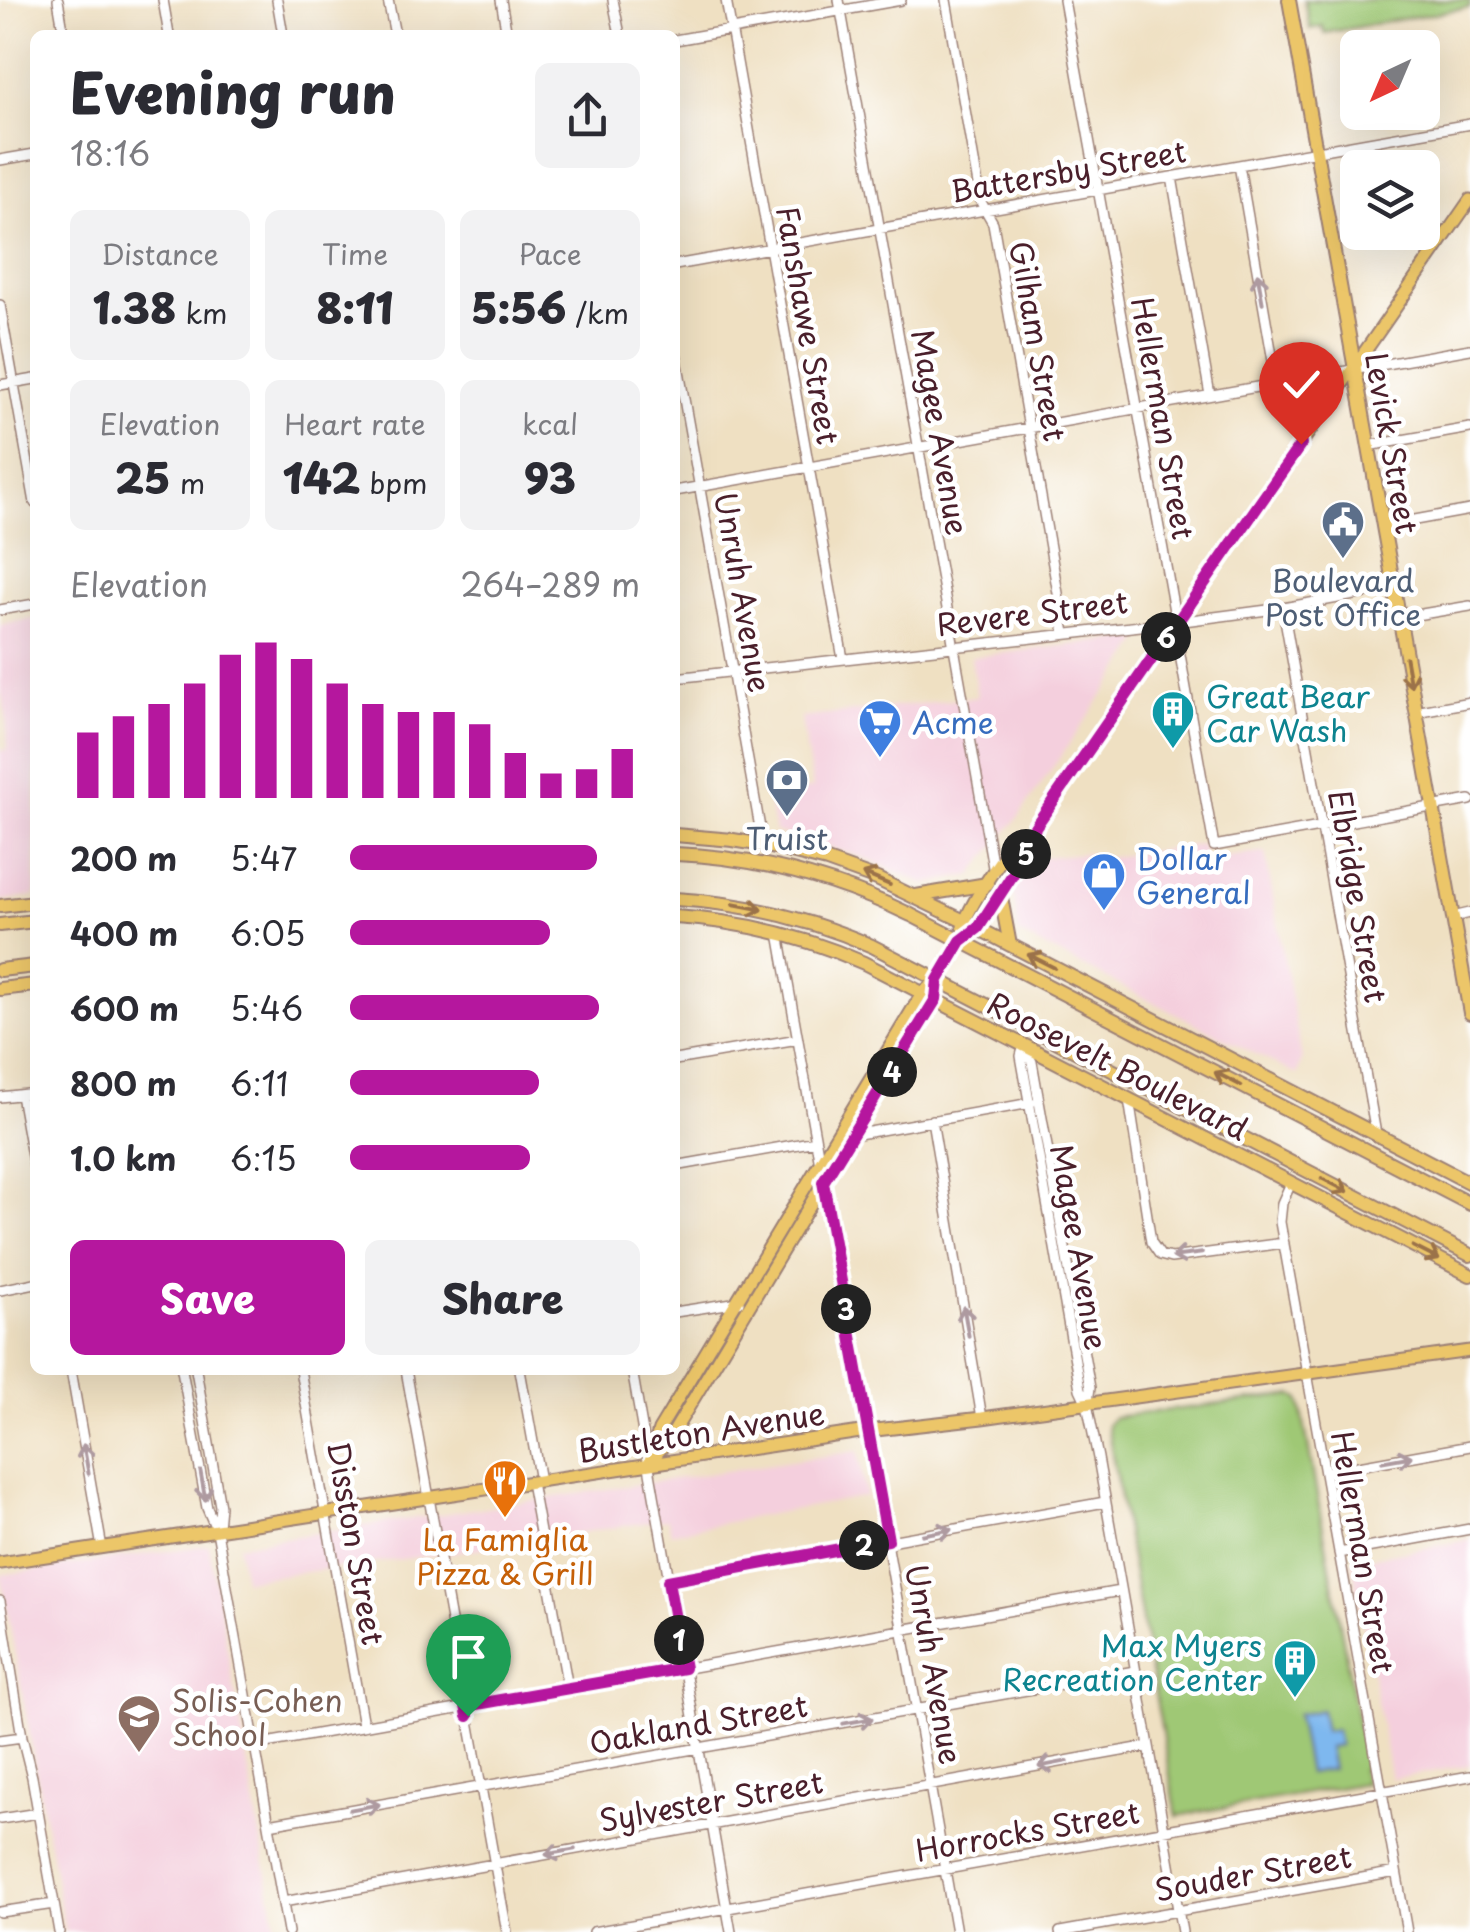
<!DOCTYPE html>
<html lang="en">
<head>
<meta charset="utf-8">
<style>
  body { margin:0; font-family:"Playpen Sans",sans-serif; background:#f2f2f3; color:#2b2b33; height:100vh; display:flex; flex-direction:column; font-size:38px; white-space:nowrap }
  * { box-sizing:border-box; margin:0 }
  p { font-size:32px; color:#7c7c81 }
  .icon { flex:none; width:55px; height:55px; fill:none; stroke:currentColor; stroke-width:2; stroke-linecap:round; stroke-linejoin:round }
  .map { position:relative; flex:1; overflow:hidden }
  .sheet { position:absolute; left:30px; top:30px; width:650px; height:1345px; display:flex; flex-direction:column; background:#fff; border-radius:15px; box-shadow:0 10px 40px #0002 }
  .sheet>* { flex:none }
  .needle { width:65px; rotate:224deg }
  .tools { position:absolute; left:1340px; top:30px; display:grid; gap:20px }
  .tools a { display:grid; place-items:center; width:100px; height:100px; border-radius:15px; background:#fff; box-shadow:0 10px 40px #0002; font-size:50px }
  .pin { position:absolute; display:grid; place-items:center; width:85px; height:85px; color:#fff; margin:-102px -42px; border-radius:50% 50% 50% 0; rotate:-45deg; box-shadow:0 0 10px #0007 }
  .pin .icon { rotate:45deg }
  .km { position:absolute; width:50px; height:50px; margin:-25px; border-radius:50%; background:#222; color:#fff; font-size:28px; line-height:50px; text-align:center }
  .round { display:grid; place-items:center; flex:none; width:105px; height:105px; border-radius:15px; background:#f2f2f3 }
  .headline { display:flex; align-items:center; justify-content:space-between; height:170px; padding:0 40px }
  h1 { font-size:55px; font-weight:800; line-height:75px }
  .metrics { display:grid; grid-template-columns:repeat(3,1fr); gap:15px; height:170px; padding:10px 40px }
  .metrics div { display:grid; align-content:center; border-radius:15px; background:#f2f2f3; text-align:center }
  .metrics b { font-size:42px; font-weight:800 }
  .metrics small { font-size:28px; font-weight:400 }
  .metrics p { font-size:28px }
  .chart { height:280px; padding:20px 40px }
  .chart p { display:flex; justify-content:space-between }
  .chart svg { width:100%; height:180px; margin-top:10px; stroke:#b5179e; stroke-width:6 }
  .primary-button { display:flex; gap:20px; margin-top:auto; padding:20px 40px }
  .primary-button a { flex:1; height:115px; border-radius:15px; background:#b5179e; color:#fff; font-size:40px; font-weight:800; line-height:115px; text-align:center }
  .primary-button a+a { background:#f2f2f3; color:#2b2b33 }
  ul { padding:0 40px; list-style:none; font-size:32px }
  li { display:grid; grid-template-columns:160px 120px 1fr; align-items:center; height:75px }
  li i { height:25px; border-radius:12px; background:#b5179e }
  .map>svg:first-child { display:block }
  .built { fill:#f4cfdd }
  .green { fill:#9fc874; stroke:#747450; stroke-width:2.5 }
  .water { fill:#7eb8ef; stroke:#646c8d; stroke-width:2.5 }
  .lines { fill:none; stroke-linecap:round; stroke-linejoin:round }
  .minor-casing { stroke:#9c8076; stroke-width:12 }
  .major-casing { stroke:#9c8076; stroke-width:15 }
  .highway-casing { stroke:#9c8076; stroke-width:16 }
  .minor { stroke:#fff; stroke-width:9 }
  .major { stroke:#ecc669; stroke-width:11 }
  .highway { stroke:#ecc669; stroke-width:12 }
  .oneway { stroke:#ae9aa0 }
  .oneway2 { stroke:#9b724a }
  .route-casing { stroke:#fff; stroke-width:20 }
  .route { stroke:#b5179e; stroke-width:12 }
  .labels { text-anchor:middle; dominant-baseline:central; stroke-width:9; stroke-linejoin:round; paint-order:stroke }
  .street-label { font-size:30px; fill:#4a1f2b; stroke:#fff }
  .service-label { font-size:30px; fill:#4e5e75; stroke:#fff }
  .culture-label { font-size:30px; fill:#0d838f; stroke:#fff; text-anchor:start }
  .shop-label { font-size:30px; fill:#366cbe; stroke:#fff; text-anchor:start }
  .food-label { font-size:30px; fill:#c56008; stroke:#fff }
  .education-label { font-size:30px; fill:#785e54; stroke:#fff; text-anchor:start }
</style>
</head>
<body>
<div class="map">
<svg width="1470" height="1932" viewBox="0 0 1470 1932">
  <rect width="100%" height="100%" fill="#fff"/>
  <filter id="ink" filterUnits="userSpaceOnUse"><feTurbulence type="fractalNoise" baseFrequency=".01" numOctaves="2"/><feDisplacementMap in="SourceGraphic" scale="20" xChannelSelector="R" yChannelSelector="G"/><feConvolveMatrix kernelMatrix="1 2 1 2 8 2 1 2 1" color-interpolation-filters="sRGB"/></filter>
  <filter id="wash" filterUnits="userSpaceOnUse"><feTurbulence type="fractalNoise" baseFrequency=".0048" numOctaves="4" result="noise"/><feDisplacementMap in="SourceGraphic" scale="40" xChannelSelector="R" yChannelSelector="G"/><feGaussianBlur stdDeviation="2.25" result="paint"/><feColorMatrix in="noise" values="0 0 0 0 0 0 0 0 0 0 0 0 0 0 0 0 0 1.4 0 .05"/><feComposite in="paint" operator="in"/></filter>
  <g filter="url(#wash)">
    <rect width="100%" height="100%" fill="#efe0c2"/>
    <path class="built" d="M35,619V896L0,901V751L8,749L6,715L0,688V625Z
      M1138,637L1139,643L1017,819L972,875L925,884L862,857L775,832L768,796L813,788L801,718L977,697L971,657Z
      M1202,844L1205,860L1265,852L1302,1059L1297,1075L1019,934L1013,890L1035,858L1086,853L1099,859Z
      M858,1451L866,1496L671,1533L668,1519L450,1553L244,1580L238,1545Z
      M1470,1540V1765L1391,1779L1352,1561Z
      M209,1545L277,1932H65L1,1575Z"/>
    <path class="green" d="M1304,0H1470V7L1324,33L1322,26L1310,29Z
      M1293,1395L1300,1400L1366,1768L1362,1769L1365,1783L1177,1816L1107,1425L1114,1417Z"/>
    <path class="water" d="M1321,1710L1325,1731L1336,1730L1339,1745L1328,1747L1332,1769L1308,1773L1297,1715Z"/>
  </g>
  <g filter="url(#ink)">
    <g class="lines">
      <g class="minor-casing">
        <path id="minor" d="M58,0L64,35
          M163,0L169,35
          M277,0L283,35
          M388,0L395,35
          M501,0L507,35
          M613,0L620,35
          M726,0L843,659
          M839,0L994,873
          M946,0L981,202L993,223L1065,633
          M1064,0L1176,622L1179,649L1214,846L1470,800
          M675,40L901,0
          M0,160L35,154
          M1239,165L1277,384
          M1172,177L1210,395
          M675,265L1470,124
          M0,305L35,503
          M675,348L763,845
          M0,385L35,379
          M1368,446L1470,428
          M675,491L1470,349
          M1382,526L1470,510
          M1283,608L1376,1134
          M0,610L35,604
          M1398,618L1470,606
          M675,678L1176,622L1283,608L1393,588
          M1415,712L1470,702
          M1453,917L1470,913
          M779,933L956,1932
          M1024,1045L1021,1056L1080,1389L1087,1404L1098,1458L1182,1932
          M1025,1048L1032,1062L1090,1388L1088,1401
          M675,1060L798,1039
          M21,1095L35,1173
          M0,1097L35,1093
          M1129,1099L1151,1242L1160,1255L1171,1258L1284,1243
          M932,1120L982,1418
          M853,1135L1031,1103
          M675,1166L816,1141
          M1291,1183L1282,1203L1280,1222L1407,1932
          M0,1290L35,1283
          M675,1312L739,1302
          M71,1370L102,1548
          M182,1370L207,1508L217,1531L288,1932
          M196,1370L220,1506L218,1528
          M300,1370L363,1725
          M406,1370L507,1932
          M520,1370L540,1481
          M632,1370L731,1932
          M1325,1472L1470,1446
          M531,1482L568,1688
          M1339,1553L1470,1529
          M669,1581L1105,1502
          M0,1601L22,1737L32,1777L59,1932
          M0,1740L22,1737
          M255,1745L1120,1591
          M0,1819L38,1813
          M269,1824L1135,1671
          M283,1902L1149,1746
          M0,1912L54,1904
          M593,1932L1470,1776
          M1060,1932L1396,1872"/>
      </g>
      <g class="major-casing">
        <path id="major" d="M963,927C969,906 1000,859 1015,842C1020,836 1028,832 1035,827
          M654,1457L670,1438L936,995
          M649,1464L659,1430L923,992L938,980L961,941L978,929L1030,848L1035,827L1470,200
          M0,1563L867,1431L982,1418L1470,1351"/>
      </g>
      <g class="highway-casing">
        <path id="highway" d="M1289,0L1470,1013
          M675,835L733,840L763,845L827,861L877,879L964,921L1470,1183
          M675,854C758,857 836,879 911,915L1470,1204
          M1000,892L1010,945
          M916,896L987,884
          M675,899C744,903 808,918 872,946L1470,1255
          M0,906L35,902
          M675,917C741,921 803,936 864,963L1470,1275
          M0,925L35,921
          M0,970L35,966
          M0,989L35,985"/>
      </g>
      <use href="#minor" class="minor"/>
      <use href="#major" class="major"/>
      <use href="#highway" class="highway"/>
    </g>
    <defs><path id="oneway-shaft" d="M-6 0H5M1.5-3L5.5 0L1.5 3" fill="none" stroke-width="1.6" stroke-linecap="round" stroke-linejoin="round" transform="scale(2.5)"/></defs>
    <g class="oneway">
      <use href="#oneway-shaft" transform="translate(1260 288) rotate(-100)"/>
      <use href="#oneway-shaft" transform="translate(1187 1255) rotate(173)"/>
      <use href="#oneway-shaft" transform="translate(966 1321) rotate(-100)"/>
      <use href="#oneway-shaft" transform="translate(86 1459) rotate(-100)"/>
      <use href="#oneway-shaft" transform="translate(1397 1459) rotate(-10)"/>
      <use href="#oneway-shaft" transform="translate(203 1486) rotate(80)"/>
      <use href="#oneway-shaft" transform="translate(937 1532) rotate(-10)"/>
      <use href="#oneway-shaft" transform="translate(858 1721) rotate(-10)"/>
      <use href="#oneway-shaft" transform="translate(1053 1764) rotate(169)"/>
      <use href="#oneway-shaft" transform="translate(365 1807) rotate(-10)"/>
      <use href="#oneway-shaft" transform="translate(560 1852) rotate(170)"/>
    </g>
    <g class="oneway2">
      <use href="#oneway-shaft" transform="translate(1408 672) rotate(80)"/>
      <use href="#oneway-shaft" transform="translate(876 879) rotate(-157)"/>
      <use href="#oneway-shaft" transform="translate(748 907) rotate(11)"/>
      <use href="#oneway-shaft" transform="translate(1041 961) rotate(-153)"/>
      <use href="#oneway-shaft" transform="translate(1228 1079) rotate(-153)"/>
      <use href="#oneway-shaft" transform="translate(1335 1185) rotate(27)"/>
      <use href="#oneway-shaft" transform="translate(1426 1253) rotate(27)"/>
    </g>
  </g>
  <g class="lines" filter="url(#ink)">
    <g class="route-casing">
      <path id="route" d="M468,1716L466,1706L684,1668L668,1581L888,1540L823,1182L936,999L938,980L961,941L978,928L1030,848L1035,827L1301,444"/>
    </g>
    <use href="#route" class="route"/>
  </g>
  <defs>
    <g id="civic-pin" transform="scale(2.25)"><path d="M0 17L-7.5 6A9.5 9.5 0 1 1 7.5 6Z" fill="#5c6f8a" stroke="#fff"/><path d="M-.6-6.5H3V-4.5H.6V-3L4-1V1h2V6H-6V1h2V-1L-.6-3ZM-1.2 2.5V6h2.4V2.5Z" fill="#fff"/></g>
    <g id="building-pin" transform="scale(2.25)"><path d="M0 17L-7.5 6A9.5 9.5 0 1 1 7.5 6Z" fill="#0f9aa8" stroke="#fff"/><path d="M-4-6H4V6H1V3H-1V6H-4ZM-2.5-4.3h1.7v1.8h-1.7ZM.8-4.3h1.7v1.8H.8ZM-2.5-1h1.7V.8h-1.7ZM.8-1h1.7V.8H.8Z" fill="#fff"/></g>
    <g id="supermarket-pin" transform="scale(2.25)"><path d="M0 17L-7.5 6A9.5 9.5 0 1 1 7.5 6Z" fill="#3f7fe0" stroke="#fff"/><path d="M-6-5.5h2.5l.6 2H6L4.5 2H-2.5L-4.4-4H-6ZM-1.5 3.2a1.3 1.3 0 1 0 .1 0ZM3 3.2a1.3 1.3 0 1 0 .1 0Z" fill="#fff"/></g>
    <g id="bank-pin" transform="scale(2.25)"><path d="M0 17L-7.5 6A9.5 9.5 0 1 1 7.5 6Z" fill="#5c6f8a" stroke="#fff"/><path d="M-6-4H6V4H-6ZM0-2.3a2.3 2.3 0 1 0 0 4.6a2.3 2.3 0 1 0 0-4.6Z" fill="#fff"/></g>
    <g id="shop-pin" transform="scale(2.25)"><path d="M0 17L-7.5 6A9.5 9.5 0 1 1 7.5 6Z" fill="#3f7fe0" stroke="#fff"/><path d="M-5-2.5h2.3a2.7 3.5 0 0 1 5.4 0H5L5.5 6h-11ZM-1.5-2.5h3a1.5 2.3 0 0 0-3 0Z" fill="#fff"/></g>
    <g id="restaurant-pin" transform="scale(2.25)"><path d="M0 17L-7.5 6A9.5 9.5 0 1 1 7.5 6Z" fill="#e8710a" stroke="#fff"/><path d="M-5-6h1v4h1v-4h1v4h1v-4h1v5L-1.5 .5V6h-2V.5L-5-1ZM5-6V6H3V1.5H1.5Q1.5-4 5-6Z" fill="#fff"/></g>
    <g id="school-pin" transform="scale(2.25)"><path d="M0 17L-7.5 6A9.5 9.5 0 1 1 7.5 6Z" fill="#8d6e63" stroke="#fff"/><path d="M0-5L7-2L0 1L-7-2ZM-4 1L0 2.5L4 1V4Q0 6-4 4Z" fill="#fff"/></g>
  </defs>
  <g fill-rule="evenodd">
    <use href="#civic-pin" x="1343" y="522"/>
    <use href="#building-pin" x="1173" y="712"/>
    <use href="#supermarket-pin" x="880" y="721"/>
    <use href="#bank-pin" x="787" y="780"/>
    <use href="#shop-pin" x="1104" y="874"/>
    <use href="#restaurant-pin" x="505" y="1481"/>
    <use href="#building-pin" x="1295" y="1661"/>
    <use href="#school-pin" x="139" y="1716"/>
  </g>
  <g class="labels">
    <g class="street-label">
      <text transform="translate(1068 170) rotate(-10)">Battersby Street</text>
      <text transform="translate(809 325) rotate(80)">Fanshawe Street</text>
      <text transform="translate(1039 341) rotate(80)">Gilham Street</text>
      <text transform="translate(1164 418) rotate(80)">Hellerman Street</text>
      <text transform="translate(941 432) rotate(80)">Magee Avenue</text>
      <text transform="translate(1393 443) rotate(80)">Levick Street</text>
      <text transform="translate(744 592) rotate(80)">Unruh Avenue</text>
      <text transform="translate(1032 612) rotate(-7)">Revere Street</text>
      <text transform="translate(1359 896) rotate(80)">Elbridge Street</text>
      <text transform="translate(1118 1065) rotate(27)">Roosevelt Boulevard</text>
      <text transform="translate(1080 1247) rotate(80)">Magee Avenue</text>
      <text transform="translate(701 1431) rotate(-9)">Bustleton Avenue</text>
      <text transform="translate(357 1543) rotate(80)">Disston Street</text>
      <text transform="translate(1364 1552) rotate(80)">Hellerman Street</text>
      <text transform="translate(935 1664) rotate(80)">Unruh Avenue</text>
      <text transform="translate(698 1723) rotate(-10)">Oakland Street</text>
      <text transform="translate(711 1800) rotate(-10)">Sylvester Street</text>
      <text transform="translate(1027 1830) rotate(-10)">Horrocks Street</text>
      <text transform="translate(1253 1872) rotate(-10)">Souder Street</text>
    </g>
    <g class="service-label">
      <text x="1343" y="579">Boulevard<tspan x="1343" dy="34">Post Office</tspan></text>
      <text x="787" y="837">Truist</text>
    </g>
    <g class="culture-label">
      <text x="1206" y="695">Great Bear<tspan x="1206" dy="34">Car Wash</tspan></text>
      <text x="1262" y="1644" text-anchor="end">Max Myers<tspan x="1262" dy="34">Recreation Center</tspan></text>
    </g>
    <g class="shop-label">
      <text x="912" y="721">Acme</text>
      <text x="1136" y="857">Dollar<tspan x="1136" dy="34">General</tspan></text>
    </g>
    <g class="food-label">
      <text x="505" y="1538">La Famiglia<tspan x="505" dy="34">Pizza &amp; Grill</tspan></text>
    </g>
    <g class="education-label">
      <text x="172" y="1699">Solis-Cohen<tspan x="172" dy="34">School</tspan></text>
    </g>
  </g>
</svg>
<div class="tools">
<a><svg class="needle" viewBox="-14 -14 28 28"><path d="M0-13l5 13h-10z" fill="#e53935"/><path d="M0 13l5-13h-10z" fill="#7c7c81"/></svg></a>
<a><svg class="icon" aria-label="layers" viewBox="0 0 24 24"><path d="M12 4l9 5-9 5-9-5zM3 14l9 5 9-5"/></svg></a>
</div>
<div class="pin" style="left:468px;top:1716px;background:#1e9e55"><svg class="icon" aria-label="arrive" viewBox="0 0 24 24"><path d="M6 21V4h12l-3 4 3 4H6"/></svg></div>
<div class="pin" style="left:1301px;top:444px;background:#d93025"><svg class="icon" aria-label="check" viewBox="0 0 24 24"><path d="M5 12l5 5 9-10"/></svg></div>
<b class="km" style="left:679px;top:1640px">1</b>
<b class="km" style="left:864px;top:1545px">2</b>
<b class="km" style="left:846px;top:1309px">3</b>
<b class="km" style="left:892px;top:1072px">4</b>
<b class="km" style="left:1026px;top:854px">5</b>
<b class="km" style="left:1166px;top:637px">6</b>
<section class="sheet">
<div class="headline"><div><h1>Evening run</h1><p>18:16</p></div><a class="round"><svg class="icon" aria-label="share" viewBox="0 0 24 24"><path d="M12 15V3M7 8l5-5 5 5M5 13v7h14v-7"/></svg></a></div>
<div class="metrics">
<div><p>Distance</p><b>1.38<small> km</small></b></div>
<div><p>Time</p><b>8:11</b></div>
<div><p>Pace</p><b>5:56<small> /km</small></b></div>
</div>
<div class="metrics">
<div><p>Elevation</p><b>25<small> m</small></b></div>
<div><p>Heart rate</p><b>142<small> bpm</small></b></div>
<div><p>kcal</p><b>93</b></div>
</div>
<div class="chart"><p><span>Elevation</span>264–289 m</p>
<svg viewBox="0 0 160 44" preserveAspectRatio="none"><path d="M5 44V28M15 44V24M25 44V21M35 44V16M45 44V9M55 44V6M65 44V10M75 44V16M85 44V21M95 44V23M105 44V23M115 44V26M125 44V33M135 44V38M145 44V37M155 44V32"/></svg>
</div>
<ul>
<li><b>200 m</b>5:47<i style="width:85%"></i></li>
<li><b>400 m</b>6:05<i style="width:69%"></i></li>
<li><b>600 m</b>5:46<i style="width:86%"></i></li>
<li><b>800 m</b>6:11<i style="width:65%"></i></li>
<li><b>1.0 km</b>6:15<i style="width:62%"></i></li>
</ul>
<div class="primary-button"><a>Save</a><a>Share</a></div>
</section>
</div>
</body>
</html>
